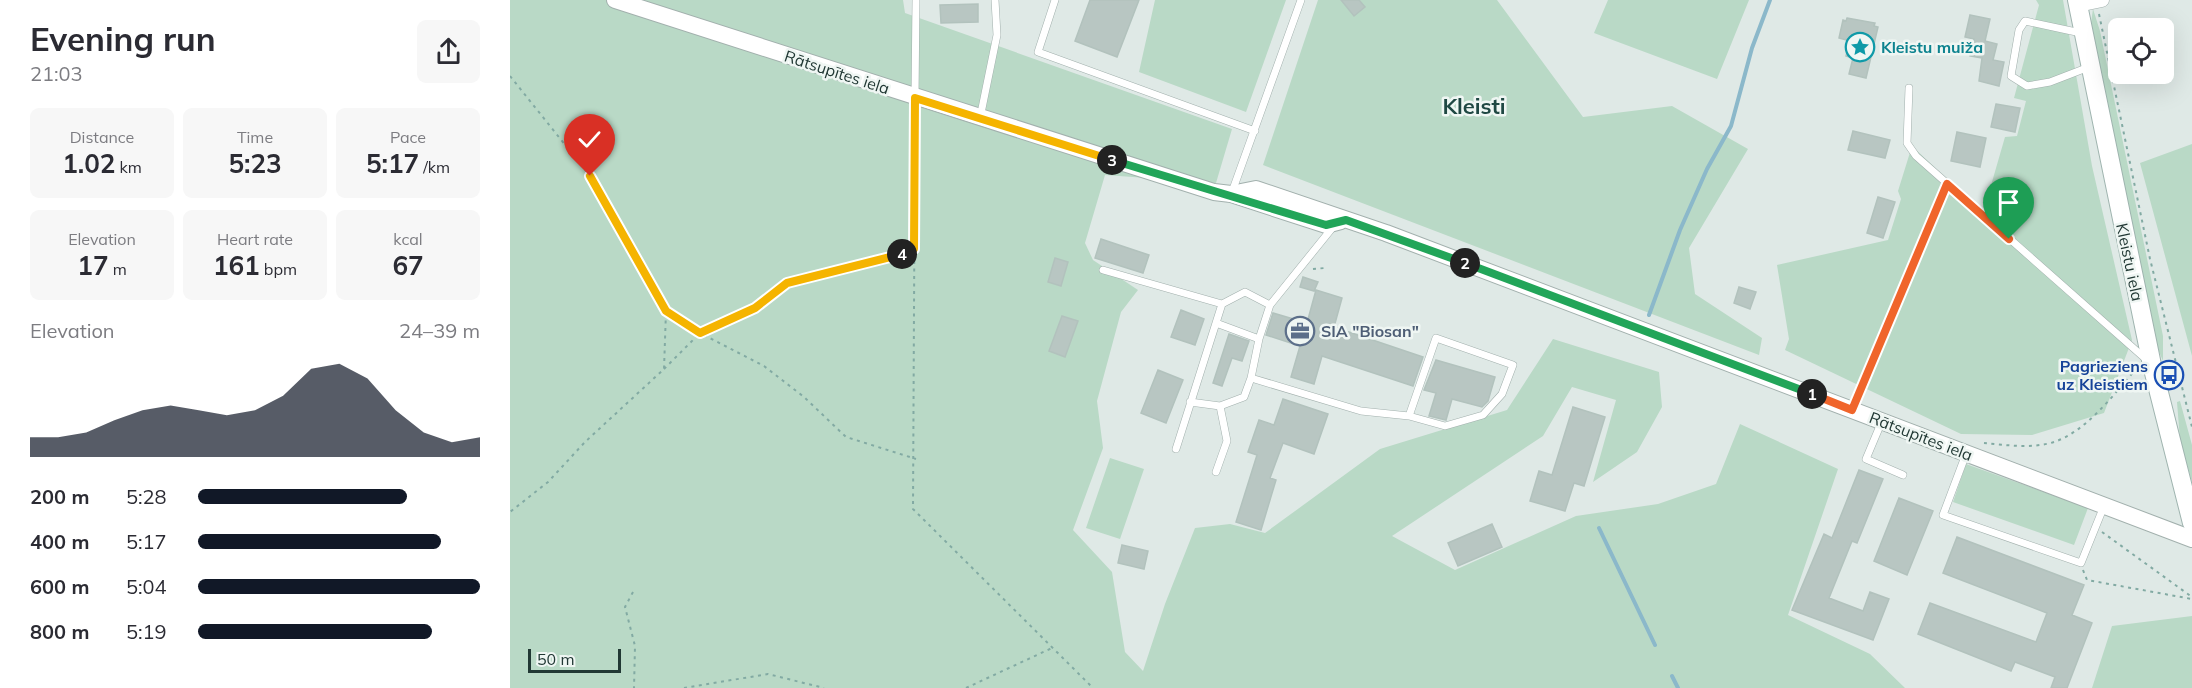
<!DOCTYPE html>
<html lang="en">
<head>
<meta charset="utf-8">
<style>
  body { margin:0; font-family:Mulish,sans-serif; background:#f7f7f7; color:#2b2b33; height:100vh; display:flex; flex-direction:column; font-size:22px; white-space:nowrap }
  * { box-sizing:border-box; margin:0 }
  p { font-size:20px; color:#7c7c81 }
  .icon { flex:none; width:33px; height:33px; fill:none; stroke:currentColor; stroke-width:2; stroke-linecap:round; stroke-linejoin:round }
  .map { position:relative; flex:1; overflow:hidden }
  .details { display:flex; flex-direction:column; background:#fff; width:510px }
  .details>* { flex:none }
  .controls { position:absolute; left:1598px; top:18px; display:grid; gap:12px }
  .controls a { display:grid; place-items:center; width:66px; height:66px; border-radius:9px; background:#fff; box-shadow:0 6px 24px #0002; font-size:30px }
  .scale { position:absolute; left:18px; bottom:15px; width:93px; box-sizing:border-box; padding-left:6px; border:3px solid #213834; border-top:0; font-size:16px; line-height:21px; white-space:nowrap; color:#213834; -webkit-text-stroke:4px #eff6f3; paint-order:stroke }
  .pin { position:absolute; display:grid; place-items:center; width:51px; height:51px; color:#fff; margin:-62px -26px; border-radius:50% 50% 50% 0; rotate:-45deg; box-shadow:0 0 6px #0007 }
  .pin .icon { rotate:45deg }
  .km { position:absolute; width:30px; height:30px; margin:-15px; border-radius:50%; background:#222; color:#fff; font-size:16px; line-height:30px; text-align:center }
  .round { display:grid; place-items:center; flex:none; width:63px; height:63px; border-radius:9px; background:#f7f7f7 }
  .headline { display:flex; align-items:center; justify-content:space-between; height:102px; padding:0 30px }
  h1 { font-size:33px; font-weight:700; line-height:45px }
  .figures { display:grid; grid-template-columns:repeat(3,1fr); gap:9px; height:102px; padding:6px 30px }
  .figures div { display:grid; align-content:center; border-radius:9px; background:#f7f7f7; text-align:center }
  .figures b { font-size:26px; font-weight:700 }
  .figures small { font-size:16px; font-weight:400 }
  .figures p { font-size:16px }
  .chart { height:168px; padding:12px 30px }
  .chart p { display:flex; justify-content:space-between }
  .chart svg { width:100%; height:108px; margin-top:6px; fill:#111827; opacity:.7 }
  ul { padding:0 30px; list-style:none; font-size:20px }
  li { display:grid; grid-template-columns:96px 72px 1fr; align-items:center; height:45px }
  li i { height:15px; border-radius:8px; background:#111827 }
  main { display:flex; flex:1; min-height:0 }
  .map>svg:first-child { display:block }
  .green { fill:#b9d9c6 }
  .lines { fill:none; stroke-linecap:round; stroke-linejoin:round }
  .stream { stroke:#8bb8ca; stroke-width:4 }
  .building { fill:#b8c6c2; stroke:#b2c2bd; stroke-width:1.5 }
  .service-casing { stroke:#a2b0ad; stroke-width:8 }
  .minor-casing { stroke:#a2b0ad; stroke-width:15 }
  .tertiary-casing { stroke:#a2b0ad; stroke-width:18 }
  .secondary-casing { stroke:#9fb4af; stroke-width:20 }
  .path { stroke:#82aaa3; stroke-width:2; stroke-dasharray:3 4.5; stroke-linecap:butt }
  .service { stroke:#fff; stroke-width:7 }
  .minor { stroke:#fff; stroke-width:14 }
  .tertiary { stroke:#fff; stroke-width:16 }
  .secondary { stroke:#fff; stroke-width:18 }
  .split-1-casing { stroke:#fff; stroke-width:12 }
  .split-2-casing { stroke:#fff; stroke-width:12 }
  .split-3-casing { stroke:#fff; stroke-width:12 }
  .split-4-casing { stroke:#fff; stroke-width:12 }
  .split-5-casing { stroke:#fff; stroke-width:12 }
  .split-1 { stroke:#f0652b; stroke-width:8 }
  .split-2 { stroke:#22a559; stroke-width:8 }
  .split-3 { stroke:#22a559; stroke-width:8 }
  .split-4 { stroke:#f5b400; stroke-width:8 }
  .split-5 { stroke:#f5b400; stroke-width:8 }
  .labels { text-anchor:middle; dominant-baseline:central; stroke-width:5; stroke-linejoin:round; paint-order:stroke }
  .culture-label { font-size:16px; font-weight:bold; fill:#0d838f; stroke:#eff6f3; text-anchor:start }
  .street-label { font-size:16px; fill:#213834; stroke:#eff6f3 }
  .service-label { font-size:16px; font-weight:bold; fill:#4e5e75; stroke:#eff6f3; text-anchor:start }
  .transit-label { font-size:16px; font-weight:bold; fill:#164399; stroke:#eff6f3; text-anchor:end }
  .district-label { font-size:22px; font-weight:bold; fill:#1f4843; stroke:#eff6f3 }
</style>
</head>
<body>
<main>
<section class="details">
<div class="headline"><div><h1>Evening run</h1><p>21:03</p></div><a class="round"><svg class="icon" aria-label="share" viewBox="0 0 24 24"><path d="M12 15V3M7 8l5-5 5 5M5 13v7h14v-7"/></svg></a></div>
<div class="figures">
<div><p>Distance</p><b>1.02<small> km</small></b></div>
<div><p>Time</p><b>5:23</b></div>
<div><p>Pace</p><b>5:17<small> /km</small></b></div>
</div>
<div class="figures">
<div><p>Elevation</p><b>17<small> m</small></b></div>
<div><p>Heart rate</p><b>161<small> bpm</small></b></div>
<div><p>kcal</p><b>67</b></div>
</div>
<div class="chart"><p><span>Elevation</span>24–39 m</p>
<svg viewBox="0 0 160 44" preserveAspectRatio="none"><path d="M0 44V36L10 36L20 34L30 29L40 25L50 23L60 25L70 27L80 25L90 19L100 8L110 6L120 12L130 25L140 34L150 38L160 36V44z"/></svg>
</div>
<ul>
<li><b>200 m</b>5:28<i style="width:74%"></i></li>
<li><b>400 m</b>5:17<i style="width:86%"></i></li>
<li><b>600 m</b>5:04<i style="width:100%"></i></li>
<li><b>800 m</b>5:19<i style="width:83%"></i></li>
</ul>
</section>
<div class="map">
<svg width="1682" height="688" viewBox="0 0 1682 688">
  <rect width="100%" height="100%" fill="#dfe9e6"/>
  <path class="green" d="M0,0H393L395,13L722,129L706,183L595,175L575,243L583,260L628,290L611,312L587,401L593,448L563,530L602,572L615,652L633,671L655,604L685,528L720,524L755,533L870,449L997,410L1043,339L1149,372L1152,407L1127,452L1083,482L1106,400L1062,387L1033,436L882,536L945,570L1066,516L1148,504L1206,484L1230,424L1328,469L1278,615L1360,654L1395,688H0Z
    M645,0H776L736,112L629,72Z
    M808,0H987L1073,117L1162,106L1238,149L1179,248L1185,294L1252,338L1249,355L753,165Z
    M1098,0H1239L1207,79L1084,33Z
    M1526,0H1553L1582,166L1622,340L1594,413L1522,435L1451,434L1275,350L1279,339L1267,265L1378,240L1391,199L1388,191L1402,146L1473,213L1495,137L1507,136L1516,101L1504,98L1529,5Z
    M1583,9L1590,31L1653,336V361L1644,340L1581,23Z
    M1682,144V356L1630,163Z
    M1670,401L1682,445V482L1670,440L1667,402Z
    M600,458L634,469L610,539L576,528Z
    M1456,464L1578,508L1564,545L1443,502Z
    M1682,616V688H1582L1602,626Z"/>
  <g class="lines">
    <path class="stream" d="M1139,315L1170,230L1197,169L1221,126L1242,48L1260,0
      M1089,528L1145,645
      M1162,676L1168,688"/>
  </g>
  <path class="building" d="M580,0H629L607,57L565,41Z
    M831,0H849L855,7L844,16Z
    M468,4V22L431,23L430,5Z
    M1460,15L1480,19L1475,41L1487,44L1483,60L1494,62L1489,86L1469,81L1472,58L1460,56L1464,39L1455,37Z
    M1337,18L1365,23L1364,26L1368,27L1356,78L1339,74L1343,58L1336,56L1340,41L1329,38L1333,20L1336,21Z
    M1659,45L1663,73L1653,74V46Z
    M1486,104L1510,108L1505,132L1481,127Z
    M1343,131L1380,140L1375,158L1338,150Z
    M1447,132L1476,138L1470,167L1441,161Z
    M1368,197L1385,202L1373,238L1357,233Z
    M591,239L639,255L633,273L585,258Z
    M545,258L558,262L551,286L538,282Z
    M793,277L808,282L804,291L790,287Z
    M1229,287L1246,292L1240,309L1224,303Z
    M806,290L832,298L824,327L913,357L903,386L812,356L804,384L781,377L790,346L756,335L763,313L797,323Z
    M671,310L694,319L685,345L661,337Z
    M552,316L568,321L555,357L539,351Z
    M719,334L739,341L732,361L722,358L712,386L703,383Z
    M926,360L985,377L978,401L972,407L942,399L936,420L919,416L926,393L914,390Z
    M648,370L673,380L656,423L631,413Z
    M773,399L818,414L804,454L773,443L760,478L766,480L751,530L726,522L747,455L738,452L749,420L764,425Z
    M1063,407L1095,417L1074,486L1064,483L1055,511L1020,501L1029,471L1042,475Z
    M1349,470L1373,479L1347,543L1342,541L1319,598L1353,611L1360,592L1379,599L1363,640L1282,610L1314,534L1322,538Z
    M1389,498L1423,511L1397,575L1364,561Z
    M982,524L992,547L948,566L938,543Z
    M1447,537L1574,585L1562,615L1582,623L1557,688H1541L1545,677L1505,662L1501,671L1408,634L1420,603L1526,642L1537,613L1433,573Z
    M612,545L638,551L634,569L608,563Z"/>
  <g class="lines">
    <g class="service-casing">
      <path id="service" d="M545,0L528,52L745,131
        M1571,33L1515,21L1509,30L1501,76L1517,86L1540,82L1579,67
        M1399,88L1397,143L1406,156L1638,361
        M405,96L406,0
        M470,118L487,35L485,0
        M722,192L791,0
        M823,227L760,305L749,339L741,378L851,411L899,416
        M593,270L712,304
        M706,323L749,339
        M926,338L1003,365L992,394L973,415L935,426L899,416Z
        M680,402L710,406
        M1372,421L1356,459L1393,475
        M666,449L712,304L735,292L760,305
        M1456,454L1433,515L1571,563L1594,506
        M706,472L717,441L710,406L734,397L741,378"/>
    </g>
    <g class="minor-casing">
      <path id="minor" d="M1568,5L1592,0"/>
    </g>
    <g class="tertiary-casing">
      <path id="tertiary" d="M105,0L704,192L721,194L816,225L831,221
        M721,194L746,189L876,233L1682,539"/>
    </g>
    <g class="secondary-casing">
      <path id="secondary" d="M1567,0L1642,365L1682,523"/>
    </g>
    <path class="path" d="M1589,14L1640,259L1682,427
      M0,76L80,176L156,311L154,369L75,442L38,482L0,512
      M405,111L403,509L583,688
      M803,269L815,268
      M156,311L190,333L254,366L294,397L336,437L406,459
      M154,369L190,333L245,308L277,283L371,261L404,249
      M1348,396L1433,194
      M1474,443C1496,445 1522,449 1544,442C1577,431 1604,394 1627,368
      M1592,532L1682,597
      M1573,570L1577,580L1682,599
      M123,592L115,607L125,646L124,688
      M174,688L258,674L314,688
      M456,688L542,648"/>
    <use href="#service" class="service"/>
    <use href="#minor" class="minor"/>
    <use href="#tertiary" class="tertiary"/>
    <use href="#secondary" class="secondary"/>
  </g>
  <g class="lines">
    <g class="split-1-casing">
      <path id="split-1" d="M1302,394L1342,410L1437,184L1499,239"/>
    </g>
    <g class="split-2-casing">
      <path id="split-2" d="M955,263L1302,394"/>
    </g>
    <g class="split-3-casing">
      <path id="split-3" d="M602,160L816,225L836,220L955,263"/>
    </g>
    <g class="split-4-casing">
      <path id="split-4" d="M392,254L404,249L405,98L602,160"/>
    </g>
    <g class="split-5-casing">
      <path id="split-5" d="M80,176L156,311L190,333L245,308L277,283L392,254"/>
    </g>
    <use href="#split-1" class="split-1"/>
    <use href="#split-2" class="split-2"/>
    <use href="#split-3" class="split-3"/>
    <use href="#split-4" class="split-4"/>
    <use href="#split-5" class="split-5"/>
  </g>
  <defs>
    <g id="sight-ring" transform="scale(1.5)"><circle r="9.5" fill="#eff6f3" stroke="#0f9aa8" stroke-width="1.5"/><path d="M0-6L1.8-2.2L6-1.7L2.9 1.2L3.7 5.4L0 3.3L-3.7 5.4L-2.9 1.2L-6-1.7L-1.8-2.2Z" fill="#0f9aa8"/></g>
    <g id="office-ring" transform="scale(1.5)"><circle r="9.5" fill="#eff6f3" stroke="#5c6f8a" stroke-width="1.5"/><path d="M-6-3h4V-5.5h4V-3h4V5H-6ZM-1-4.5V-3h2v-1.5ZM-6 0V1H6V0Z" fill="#5c6f8a"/></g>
    <g id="bus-ring" transform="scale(1.5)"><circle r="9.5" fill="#eff6f3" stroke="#1a4fb4" stroke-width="1.5"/><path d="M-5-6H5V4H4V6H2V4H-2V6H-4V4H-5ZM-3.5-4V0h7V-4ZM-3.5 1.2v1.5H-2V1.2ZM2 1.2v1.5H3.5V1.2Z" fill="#1a4fb4"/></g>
  </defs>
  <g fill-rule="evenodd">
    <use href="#sight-ring" x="1350" y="47"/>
    <use href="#office-ring" x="790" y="331"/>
    <use href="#bus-ring" x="1659" y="375"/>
  </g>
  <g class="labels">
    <g class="culture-label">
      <text x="1371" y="47">Kleistu muiža</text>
    </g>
    <g class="street-label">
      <text transform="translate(327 72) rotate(18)">Rātsupītes iela</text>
      <text transform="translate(1620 262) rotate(78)">Kleistu iela</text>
      <text transform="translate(1411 436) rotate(21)">Rātsupītes iela</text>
    </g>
    <g class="service-label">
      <text x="811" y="331">SIA "Biosan"</text>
    </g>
    <g class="transit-label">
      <text x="1638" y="366">Pagrieziens<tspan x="1638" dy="18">uz Kleistiem</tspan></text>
    </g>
    <g class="district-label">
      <text x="964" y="106">Kleisti</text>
    </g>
  </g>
</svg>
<div class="controls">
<a><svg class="icon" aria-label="locate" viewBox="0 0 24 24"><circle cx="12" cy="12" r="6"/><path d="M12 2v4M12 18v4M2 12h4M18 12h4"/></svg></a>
</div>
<div class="scale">50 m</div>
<div class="pin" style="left:1499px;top:239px;background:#1e9e55"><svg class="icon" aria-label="arrive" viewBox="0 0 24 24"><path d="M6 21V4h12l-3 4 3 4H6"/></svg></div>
<div class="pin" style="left:80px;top:176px;background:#d93025"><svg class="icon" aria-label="check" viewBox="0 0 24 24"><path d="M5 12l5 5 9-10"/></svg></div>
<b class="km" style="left:1302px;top:394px">1</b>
<b class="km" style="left:955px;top:263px">2</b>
<b class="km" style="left:602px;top:160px">3</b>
<b class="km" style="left:392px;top:254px">4</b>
</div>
</main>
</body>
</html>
